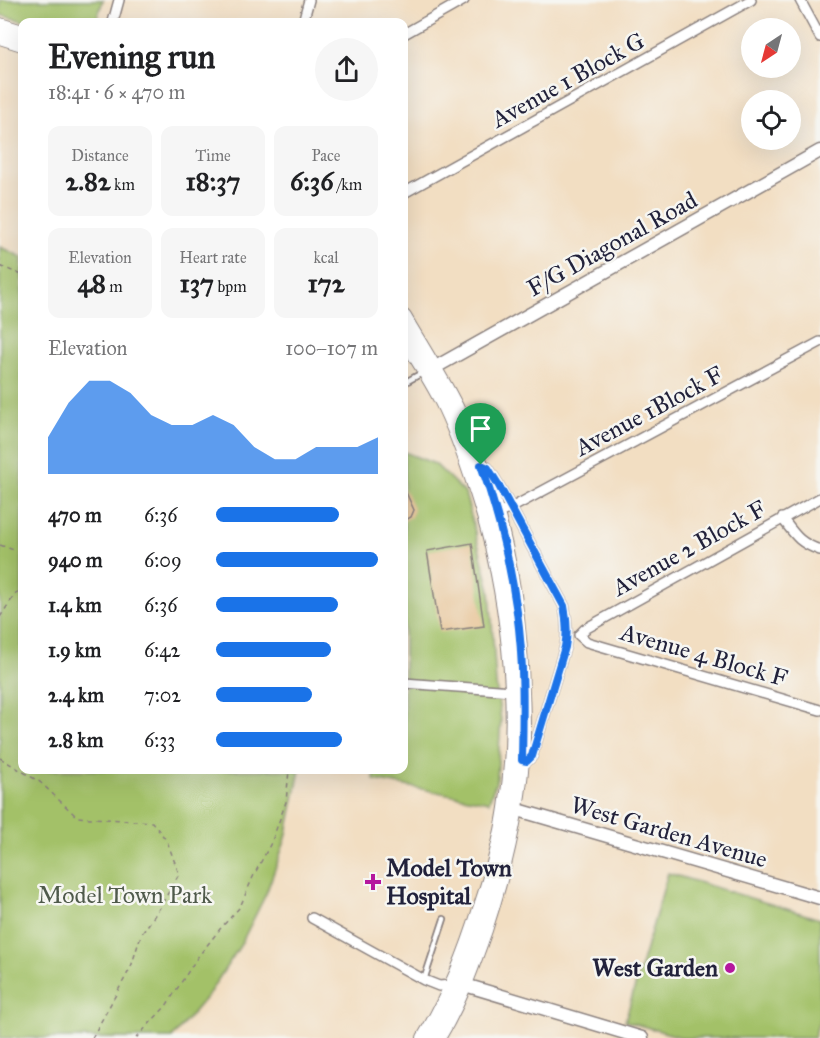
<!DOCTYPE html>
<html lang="en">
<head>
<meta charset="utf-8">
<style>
  body { margin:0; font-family:"IM FELL Great Primer",serif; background:#f6f6f6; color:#202124; height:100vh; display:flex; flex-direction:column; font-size:22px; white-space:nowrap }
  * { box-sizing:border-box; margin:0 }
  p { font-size:20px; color:#757577 }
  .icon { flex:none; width:33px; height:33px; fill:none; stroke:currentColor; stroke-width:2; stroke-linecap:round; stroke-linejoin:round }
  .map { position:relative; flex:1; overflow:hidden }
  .details { position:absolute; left:18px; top:18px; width:390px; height:756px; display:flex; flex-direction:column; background:#fff; border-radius:12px; box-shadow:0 6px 24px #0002 }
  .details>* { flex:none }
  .needle { width:39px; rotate:216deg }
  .buttons { position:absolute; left:741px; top:18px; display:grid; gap:12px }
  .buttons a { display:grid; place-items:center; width:60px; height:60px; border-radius:50%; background:#fff; box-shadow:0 6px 24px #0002; font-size:30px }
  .pin { position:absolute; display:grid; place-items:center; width:51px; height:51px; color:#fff; margin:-62px -26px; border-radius:50% 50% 50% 0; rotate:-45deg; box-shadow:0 0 6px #0007 }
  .pin .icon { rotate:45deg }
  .round { display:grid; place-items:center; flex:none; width:63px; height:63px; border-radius:32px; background:#f6f6f6 }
  .headline { display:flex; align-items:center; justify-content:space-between; height:102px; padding:0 30px }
  h1 { font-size:33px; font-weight:700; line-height:45px }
  .stats { display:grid; grid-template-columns:repeat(3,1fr); gap:9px; height:102px; padding:6px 30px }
  .stats div { display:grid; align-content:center; border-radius:12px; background:#f6f6f6; text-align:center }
  .stats b { font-size:26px; font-weight:700 }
  .stats small { font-size:16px; font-weight:400 }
  .stats p { font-size:16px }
  .chart { height:168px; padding:12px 30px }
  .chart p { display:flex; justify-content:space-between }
  .chart svg { width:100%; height:108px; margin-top:6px; fill:#1a73e8; opacity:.7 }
  ul { padding:0 30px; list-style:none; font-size:20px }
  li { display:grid; grid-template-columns:96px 72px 1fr; align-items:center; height:45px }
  li i { height:15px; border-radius:8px; background:#1a73e8 }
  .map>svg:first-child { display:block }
  .green { fill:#a3c168; stroke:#627252; stroke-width:1.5 }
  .building { fill:#e5bb87 }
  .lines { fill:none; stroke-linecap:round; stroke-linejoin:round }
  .service-casing { stroke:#8a807e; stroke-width:8 }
  .minor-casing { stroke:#8a807e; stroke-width:12 }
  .tertiary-casing { stroke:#8a807e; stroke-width:15 }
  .secondary-casing { stroke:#8a807e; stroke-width:16 }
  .path { stroke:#8a807e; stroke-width:1.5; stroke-dasharray:4.5 4.5; stroke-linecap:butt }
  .service { stroke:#fff; stroke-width:4.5 }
  .minor { stroke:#fff; stroke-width:9 }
  .tertiary { stroke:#fff; stroke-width:12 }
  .secondary { stroke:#fff; stroke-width:14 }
  .route-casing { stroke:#fff; stroke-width:12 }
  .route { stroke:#1a73e8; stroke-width:8 }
  .poi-dot { fill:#b5179e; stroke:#f6f6f2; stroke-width:2 }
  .labels { text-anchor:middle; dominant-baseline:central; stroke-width:5; stroke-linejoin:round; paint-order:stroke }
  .street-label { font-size:24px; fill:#22223b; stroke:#f6f6f2 }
  .poi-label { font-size:24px; font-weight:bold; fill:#22223b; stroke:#f6f6f2; text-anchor:start }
  .park-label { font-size:24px; fill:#4f5a4b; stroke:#f6f6f2 }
</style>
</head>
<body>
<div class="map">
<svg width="820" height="1038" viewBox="0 0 820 1038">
  <rect width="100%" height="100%" fill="#f6f6f2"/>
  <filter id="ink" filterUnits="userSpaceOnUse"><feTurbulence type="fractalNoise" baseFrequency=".0167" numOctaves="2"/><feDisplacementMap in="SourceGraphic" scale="12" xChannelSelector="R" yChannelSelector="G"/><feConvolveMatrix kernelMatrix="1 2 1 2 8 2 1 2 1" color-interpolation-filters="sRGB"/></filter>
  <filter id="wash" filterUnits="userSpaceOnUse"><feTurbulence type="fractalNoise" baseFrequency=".008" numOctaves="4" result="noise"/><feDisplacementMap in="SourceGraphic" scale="24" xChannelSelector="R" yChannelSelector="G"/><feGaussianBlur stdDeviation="1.35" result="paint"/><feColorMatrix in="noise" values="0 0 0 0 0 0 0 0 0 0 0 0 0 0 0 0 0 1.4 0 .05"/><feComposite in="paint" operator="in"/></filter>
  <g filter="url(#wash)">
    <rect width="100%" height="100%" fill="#f2dec2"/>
    <path class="green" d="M0,0H103L96,22H27L0,15Z
      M0,247L22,257V770H300L286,838L266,894L240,946L208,995L172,1038H0Z
      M404,452L435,464L465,493L490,590L496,684L501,720L497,779L489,802L374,780L375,770H404Z
      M668,873L820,919V1018L814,1038H684L625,1021Z"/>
    <g id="blocks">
      <path class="building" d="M404,488L414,510L411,517L404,521Z
        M472,543L484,626L440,632L427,551Z"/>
    </g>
  </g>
  <g filter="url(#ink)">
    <use href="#blocks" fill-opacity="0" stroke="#8a807e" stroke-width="1.5"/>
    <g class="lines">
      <g class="service-casing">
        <path id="service" d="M404,383L422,373
          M424,980L444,919"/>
      </g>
      <g class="minor-casing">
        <path id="minor" d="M800,0L820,37
          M113,22L119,0
          M303,22L309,0
          M404,34L464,0
          M404,193L751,0
          M484,465L488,468L498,484L564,606C567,620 568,632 565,647L532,756L527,761L522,760
          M496,514L511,508L820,342
          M782,518C795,535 799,543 820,550
          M579,635L585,629L820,498
          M579,635L587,642L820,710
          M404,683L512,691
          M312,918L424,980L439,986L452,985"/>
      </g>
      <g class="tertiary-casing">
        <path id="tertiary" d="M426,371L434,368L820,151
          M508,807L820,898
          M456,985H465L642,1038"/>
      </g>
      <g class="secondary-casing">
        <path id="secondary" d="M0,25L22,32
          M0,37L22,44
          M404,317C428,358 455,399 473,444C506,523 520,608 522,693C523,715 524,739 522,761C517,818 503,875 485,930C472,967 459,1004 438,1038
          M404,337C416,358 430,378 441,400C456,429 467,462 477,493C508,589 522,708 506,808C501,842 491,876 480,909C466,954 449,997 424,1038"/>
      </g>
      <path class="path" d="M0,266L22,275
        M0,545L22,553
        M0,617L14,596L22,587
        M0,758L40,782L77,817L152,822L167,841L179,874L159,909L141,935L131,967L92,1038
        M136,1038L166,1006L197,958L220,929L240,907L253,877L272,841L286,802L289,770"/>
      <use href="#service" class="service"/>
      <use href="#minor" class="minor"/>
      <use href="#tertiary" class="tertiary"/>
      <use href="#secondary" class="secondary"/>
    </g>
  </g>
  <g class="lines" filter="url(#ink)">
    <g class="route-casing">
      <path id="route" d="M481,465L488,468L498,484L564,606C567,620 568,632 565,647L532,756L527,761L522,760C523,711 524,661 517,612C510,562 498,512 481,465Z"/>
    </g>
    <use href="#route" class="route"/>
  </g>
  <g class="poi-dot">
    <path d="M370 873h6v6h6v6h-6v6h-6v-6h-6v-6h6z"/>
    <circle cx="730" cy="968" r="6"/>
  </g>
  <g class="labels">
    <g class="street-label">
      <text transform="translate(568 80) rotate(-29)">Avenue 1 Block G</text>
      <text transform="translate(612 244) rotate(-29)">F/G Diagonal Road</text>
      <text transform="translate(649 411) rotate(-28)">Avenue 1Block F</text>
      <text transform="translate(689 548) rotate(-29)">Avenue 2 Block F</text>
      <text transform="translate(704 655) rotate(16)">Avenue 4 Block F</text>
      <text transform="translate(669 832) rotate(16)">West Garden Avenue</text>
    </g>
    <g class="poi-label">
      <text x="386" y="868">Model Town<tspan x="386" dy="28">Hospital</tspan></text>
      <text x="718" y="968" text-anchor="end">West Garden</text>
    </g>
    <g class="park-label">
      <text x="125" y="895">Model Town Park</text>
    </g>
  </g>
</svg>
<div class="buttons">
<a><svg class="needle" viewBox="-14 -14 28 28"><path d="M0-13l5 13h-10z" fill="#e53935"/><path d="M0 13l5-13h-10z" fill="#757577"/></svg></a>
<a><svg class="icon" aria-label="locate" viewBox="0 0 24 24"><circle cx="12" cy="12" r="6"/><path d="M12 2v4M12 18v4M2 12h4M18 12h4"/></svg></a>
</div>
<div class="pin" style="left:481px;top:465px;background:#1e9e55"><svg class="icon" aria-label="arrive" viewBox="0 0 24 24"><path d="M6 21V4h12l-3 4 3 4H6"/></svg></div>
<section class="details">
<div class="headline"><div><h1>Evening run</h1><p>18:41 · 6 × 470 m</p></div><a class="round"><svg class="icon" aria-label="share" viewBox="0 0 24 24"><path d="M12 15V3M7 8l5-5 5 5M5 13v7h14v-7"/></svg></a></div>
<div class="stats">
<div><p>Distance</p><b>2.82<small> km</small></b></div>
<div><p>Time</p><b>18:37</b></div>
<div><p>Pace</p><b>6:36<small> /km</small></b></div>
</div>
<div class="stats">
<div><p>Elevation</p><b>48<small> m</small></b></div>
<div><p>Heart rate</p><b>137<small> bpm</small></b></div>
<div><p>kcal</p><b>172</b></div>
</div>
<div class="chart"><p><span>Elevation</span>100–107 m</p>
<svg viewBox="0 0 160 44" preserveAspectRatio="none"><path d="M0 44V29L10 15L20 6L30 6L40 11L50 20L60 24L70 24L80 20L90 24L100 33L110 38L120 38L130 33L140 33L150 33L160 29V44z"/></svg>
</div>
<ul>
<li><b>470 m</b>6:36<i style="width:76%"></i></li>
<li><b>940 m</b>6:09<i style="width:100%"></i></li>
<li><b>1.4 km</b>6:36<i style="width:75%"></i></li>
<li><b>1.9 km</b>6:42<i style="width:71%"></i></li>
<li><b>2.4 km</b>7:02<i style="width:59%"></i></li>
<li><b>2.8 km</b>6:33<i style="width:78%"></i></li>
</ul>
</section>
</div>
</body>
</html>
